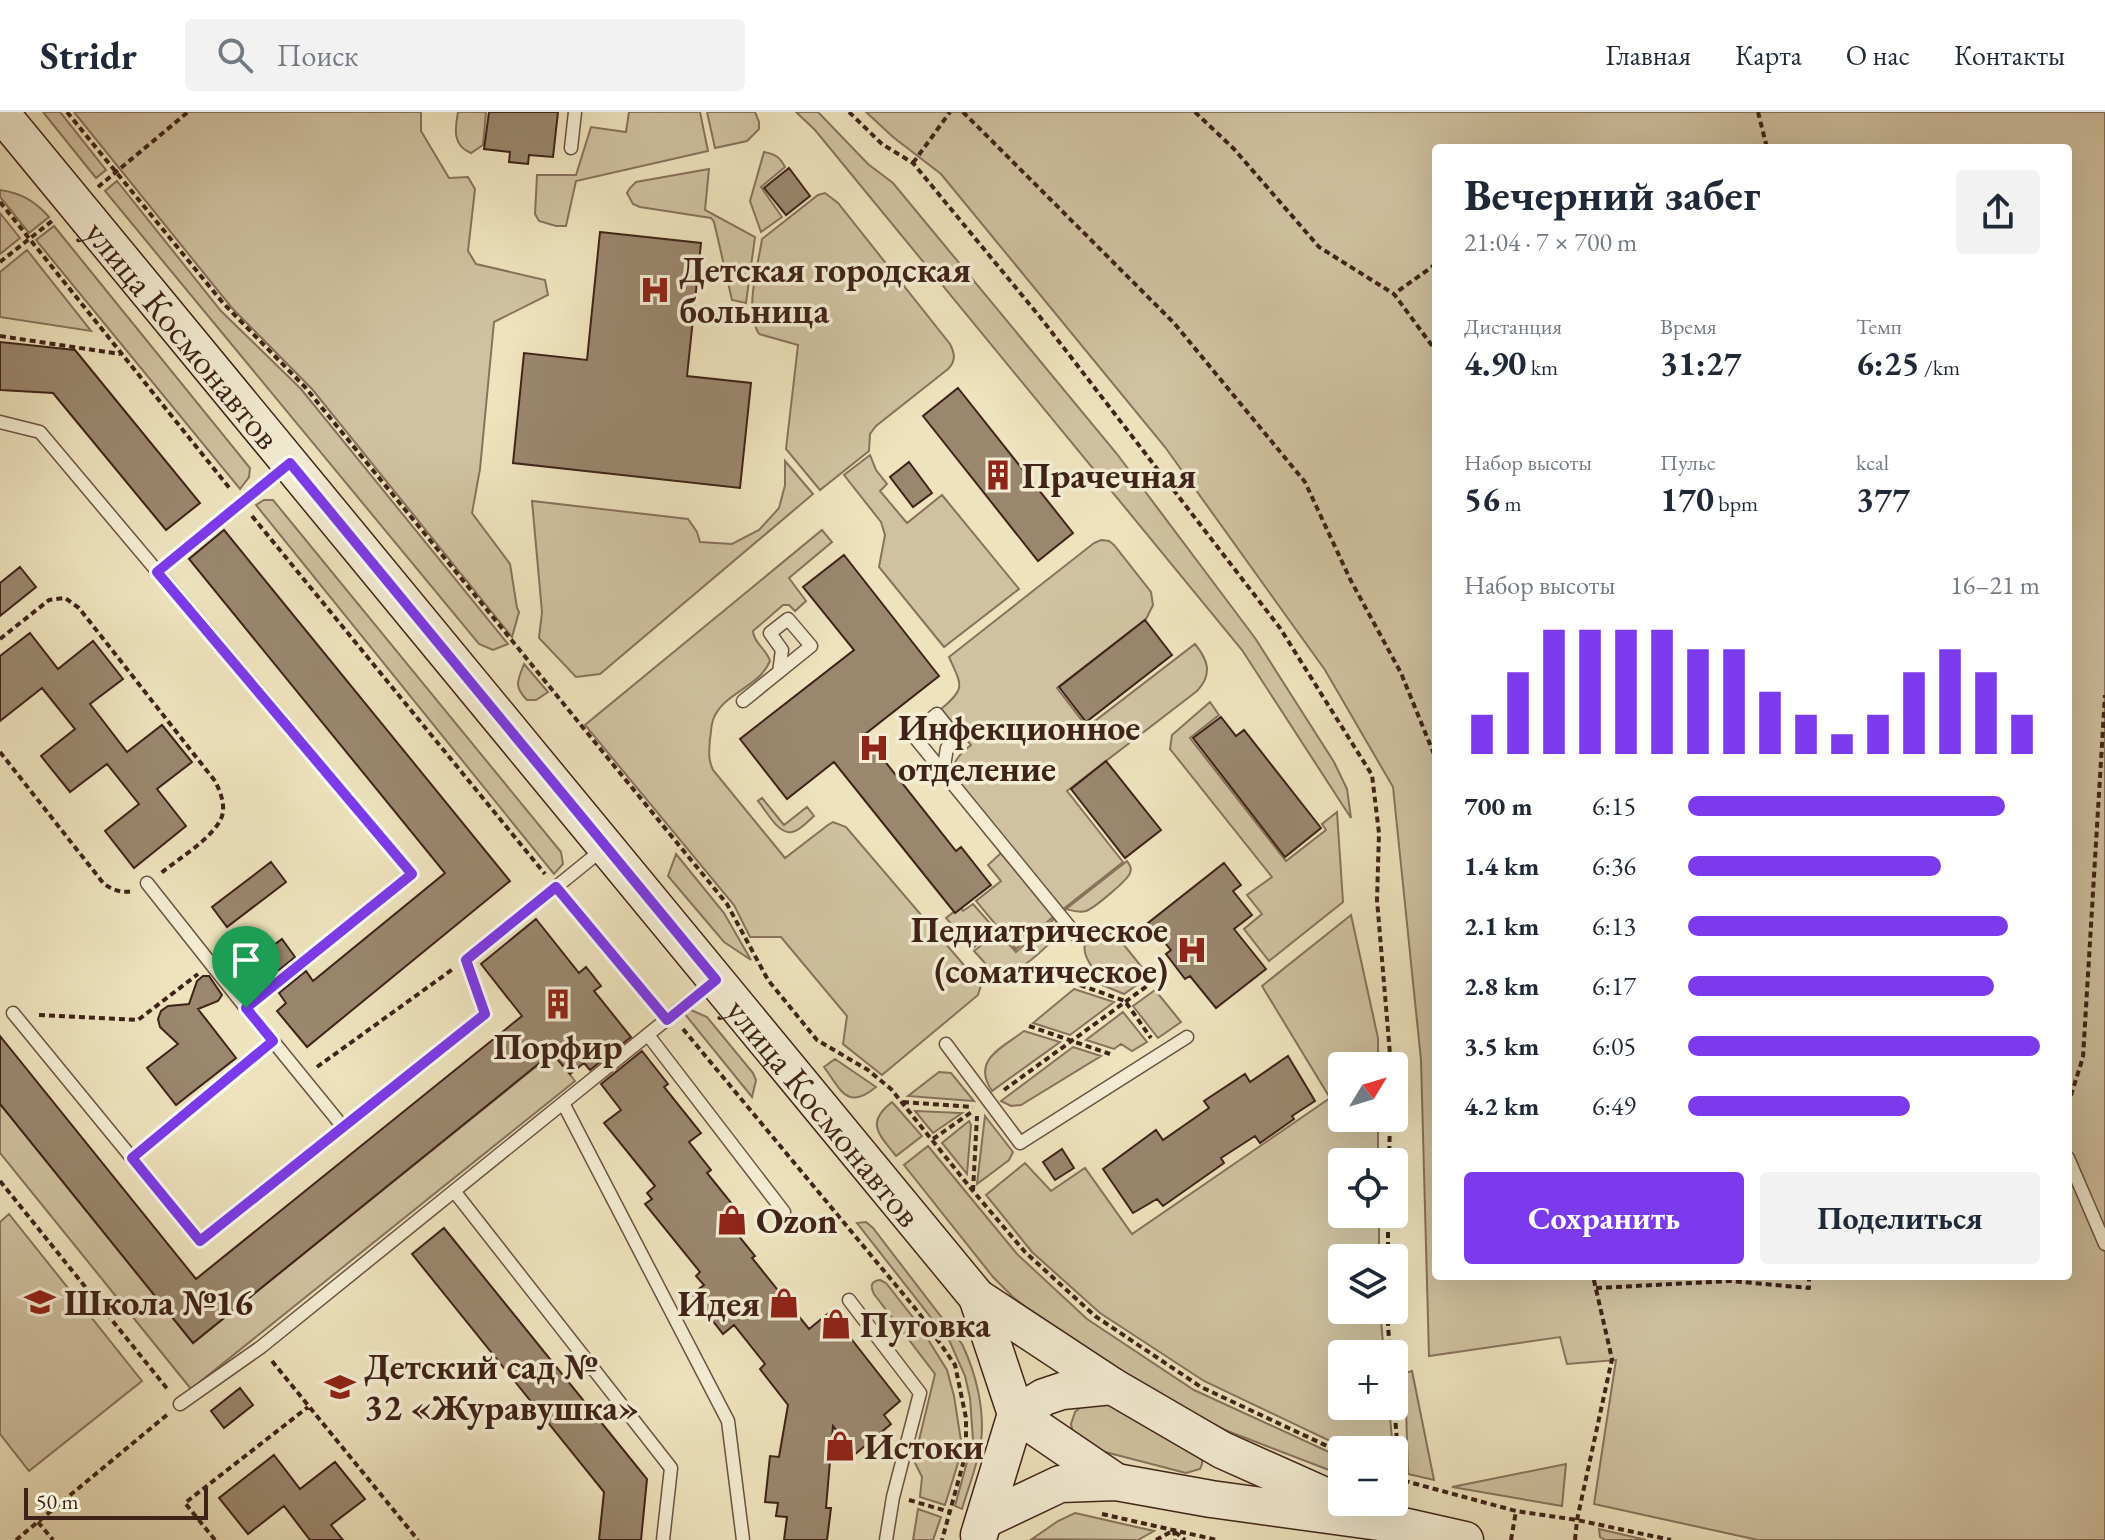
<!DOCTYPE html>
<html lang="ru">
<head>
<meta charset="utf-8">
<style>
  body { margin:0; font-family:"EB Garamond",serif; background:#f2f2f3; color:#1f2937; height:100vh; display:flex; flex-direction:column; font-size:30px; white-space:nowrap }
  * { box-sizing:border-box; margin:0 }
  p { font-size:26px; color:#747a83 }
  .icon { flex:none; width:44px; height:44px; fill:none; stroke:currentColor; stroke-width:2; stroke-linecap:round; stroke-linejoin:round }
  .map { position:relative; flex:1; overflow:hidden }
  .sheet { position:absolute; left:1432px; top:32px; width:640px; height:1136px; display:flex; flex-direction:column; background:#fff; border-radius:8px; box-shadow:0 8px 32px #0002 }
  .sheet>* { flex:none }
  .needle { width:52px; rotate:52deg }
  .buttons { position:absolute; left:1328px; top:940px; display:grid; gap:16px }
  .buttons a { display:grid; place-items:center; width:80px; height:80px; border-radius:8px; background:#fff; box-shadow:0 8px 32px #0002; font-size:40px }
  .scale { position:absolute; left:24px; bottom:20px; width:184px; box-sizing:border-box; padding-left:8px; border:4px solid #3f2318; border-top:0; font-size:22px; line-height:28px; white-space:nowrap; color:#3f2318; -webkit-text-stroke:6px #f4edd4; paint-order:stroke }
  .pin { position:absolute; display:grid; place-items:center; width:68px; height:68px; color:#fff; margin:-82px -34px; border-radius:50% 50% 50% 0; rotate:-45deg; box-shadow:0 0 8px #0007 }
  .pin .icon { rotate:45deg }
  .round { display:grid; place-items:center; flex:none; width:84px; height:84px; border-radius:8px; background:#f2f2f3 }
  .head { display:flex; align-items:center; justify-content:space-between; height:136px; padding:0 32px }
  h1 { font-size:44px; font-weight:700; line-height:60px }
  .stats { display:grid; grid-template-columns:repeat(3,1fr); gap:12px; height:136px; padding:8px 32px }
  .stats div { display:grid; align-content:center }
  .stats b { font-size:34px; font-weight:700 }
  .stats small { font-size:22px; font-weight:400 }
  .stats p { font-size:22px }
  .chart { height:224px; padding:16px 32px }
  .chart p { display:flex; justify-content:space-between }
  .chart svg { width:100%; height:144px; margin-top:8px; stroke:#7c3aed; stroke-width:6 }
  .primary-button { display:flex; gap:16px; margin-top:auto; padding:16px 32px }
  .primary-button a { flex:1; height:92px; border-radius:8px; background:#7c3aed; color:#fff; font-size:32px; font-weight:700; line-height:92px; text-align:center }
  .primary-button a+a { background:#f2f2f3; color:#1f2937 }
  ul { padding:0 32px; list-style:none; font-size:26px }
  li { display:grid; grid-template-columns:128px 96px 1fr; align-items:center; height:60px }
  li i { height:20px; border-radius:10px; background:#7c3aed }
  header { display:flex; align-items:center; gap:48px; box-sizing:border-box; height:112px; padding:0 40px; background:#fff; border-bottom:2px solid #e0e1e3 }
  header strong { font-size:38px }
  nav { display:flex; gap:44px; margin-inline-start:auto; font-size:28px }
  .search { width:560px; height:72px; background:#f2f2f3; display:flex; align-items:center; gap:20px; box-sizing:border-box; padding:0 28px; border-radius:8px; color:#747a83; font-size:30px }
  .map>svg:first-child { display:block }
  .green { fill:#d0c2a1; stroke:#88725c; stroke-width:2; fill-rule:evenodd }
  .building { fill:#9a876e; stroke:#3f2318; stroke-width:2 }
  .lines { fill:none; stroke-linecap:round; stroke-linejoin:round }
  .service-casing { stroke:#6b5341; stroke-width:15 }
  .secondary-casing { stroke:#3f2318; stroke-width:39 }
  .path { stroke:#3f2318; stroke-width:4; stroke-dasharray:6 4; stroke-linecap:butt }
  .service { stroke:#f4edd4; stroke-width:12 }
  .secondary { stroke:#f4edd4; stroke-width:36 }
  .route-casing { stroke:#fff; stroke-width:16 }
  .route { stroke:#7c3aed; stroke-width:10 }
  .labels { text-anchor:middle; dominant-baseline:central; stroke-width:7; stroke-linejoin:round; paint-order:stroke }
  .poi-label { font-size:36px; font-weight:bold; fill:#3f2318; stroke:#f4edd4; text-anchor:start }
  .street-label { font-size:36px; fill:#3f2318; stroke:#f4edd4 }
</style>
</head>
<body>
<header>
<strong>Stridr</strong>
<div class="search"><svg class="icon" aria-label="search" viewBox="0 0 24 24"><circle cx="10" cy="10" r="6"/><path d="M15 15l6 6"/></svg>Поиск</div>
<nav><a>Главная</a><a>Карта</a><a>О нас</a><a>Контакты</a></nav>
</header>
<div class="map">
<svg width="2105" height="1428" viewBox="0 0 2105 1428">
  <rect width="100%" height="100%" fill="#eee3bd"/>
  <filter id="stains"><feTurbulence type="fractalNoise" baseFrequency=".0025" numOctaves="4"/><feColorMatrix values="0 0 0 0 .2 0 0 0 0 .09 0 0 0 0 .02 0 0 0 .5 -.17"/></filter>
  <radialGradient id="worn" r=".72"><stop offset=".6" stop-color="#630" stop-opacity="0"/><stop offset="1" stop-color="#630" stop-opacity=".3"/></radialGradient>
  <path class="green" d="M43,0H60L106,58L96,66Z
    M74,0H421V19L449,66L468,65L475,77L468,139L476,152L545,168L548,183L494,210L480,357L472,401L510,452L517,496L519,500L512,525L312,277L232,196Z
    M458,0H486L483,33L471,41C452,33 455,17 458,0Z
    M629,0H700L708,39L576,69L566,114H556L539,109L535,102L537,63H576L591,15L626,20Z
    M707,0H755L759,10V17L747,29L715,36Z
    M796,0H818L868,52L893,71L1117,342L1255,526L1334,650L1347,677L1351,706L1242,538L815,18Z
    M866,0H2105V1428H1758L1594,1392L1616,1248L1567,1252L1560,1225L1429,1244L1421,948L1393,675L1325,558L1165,335L941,62L893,25ZM1436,36H2068V1164H1436Z
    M764,40C775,42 780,45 785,55L761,75L782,105L761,120L750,89Z
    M709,57L705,98L755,125L746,191L732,188L714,110L711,106L640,95L633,92L627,81L630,76L636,70Z
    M117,69L221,199L301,277L508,532L493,538L479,532L105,79Z
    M0,78C21,81 35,89 49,105L29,121L0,85Z
    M825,81L838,91L950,232C955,242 956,249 948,257L876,314L870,322L869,339L820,378L786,337L798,233L759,222C744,198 758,155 762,127L818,83Z
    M0,101L20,126L0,142Z
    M54,114L250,356L249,365L240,377L36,128Z
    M27,138L91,219L0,205V160Z
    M870,343L876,358L887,372L880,379L907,411L942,383L1019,477L944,535L879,455L885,423L881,410L844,363Z
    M785,349L813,382L600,562L576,565L539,526L542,500L532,389L688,407L697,420L700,430L732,432L759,418L779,396L785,373Z
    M264,388H273L561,740L563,752L554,762L256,393Z
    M822,418L832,430L789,466L806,489L795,499L789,493H783L753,519C753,530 767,538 770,549C759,576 722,581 713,608C711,614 711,621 710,627C709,639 708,647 713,658L785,746L828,713L833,710L846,715L981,873L978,883L882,963L843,932L847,904L781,825H750L734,793L585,613Z
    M1101,428L1109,429L1114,433L1151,480L1153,493L1146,507L1057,576L1087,615L1195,532C1208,548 1213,562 1197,579L1067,679L1123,750L1062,798L957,672C949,653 956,645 971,633L941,597C966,576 962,574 949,545L1094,431Z
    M524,552L548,580L536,588H527C513,574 518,568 524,552Z
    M1210,590L1219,603L1190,626L1286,749L1326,718L1322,712L1337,700L1343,790L1269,849L1244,817L1262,802L1247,783L1272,765L1170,637L1172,623Z
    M762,686L784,713L807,695L814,704C808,709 800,719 792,720C778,723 766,698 758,689Z
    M1001,741L1054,804L1016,837L976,789L1001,769L988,753Z
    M676,742L724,801L751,848L724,830L668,764Z
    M1127,749C1130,754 1132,755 1130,761C1128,768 1093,797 1086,799C1079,801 1073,799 1066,797Z
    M973,792L995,817L972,837L946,806L960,795L963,799Z
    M1351,803L1378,926V954H1342V1006H1378V1050H1342V1102H1379V1146H1342V1198H1380L1384,1242H1342V1294H1389L1393,1338H1349L1204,1269L1100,1201L1032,1140L986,1083L1025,1051L1051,1079L1085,1056L1132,1122L1330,986L1262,874Z
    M1055,806L1059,818L1058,824C1039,840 1021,864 994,861L974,839L998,820L1016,840Z
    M1102,820L1116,823L1149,864L1124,882L1085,866L1094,858C1083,843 1077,826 1102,820Z
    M1074,877L1114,890L1070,923L1033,911Z
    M1155,878L1181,910L1158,926L1133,894Z
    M691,898L707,905L753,961L756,968L752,985L684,901Z
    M1123,900L1147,930L1132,939L1121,932L1114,937L1086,928Z
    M1024,919L1060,930L992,979C971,948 1002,936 1024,919Z
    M1073,935L1101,944L1021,993L1011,994L1001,989Z
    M553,941L575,969L191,1277L0,1041V992L193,1231Z
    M835,947L876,975C847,999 841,978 824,955Z
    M939,960L951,961L974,989L908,984Z
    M892,990L922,1024L896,1044C879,1022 865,1011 892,990Z
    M915,999H916L962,1001L933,1021Z
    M985,1004L1013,1040L1009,1048L977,1072Z
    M969,1009L971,1013L967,1062L942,1031Z
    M928,1034L1017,1142L1087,1207L1194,1278L1342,1346V1363L1225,1318L1181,1295L1055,1219L1013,1185L993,1165L904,1053Z
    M9,1102L142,1269L29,1359L0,1322V1110Z
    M866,1110L873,1116L962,1232C976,1261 985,1298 981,1330C978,1352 968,1376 962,1397L955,1394L973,1328L970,1286L965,1264L950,1230L857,1111Z
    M880,1168L886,1171L919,1213L947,1258L954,1284L961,1329L958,1351L945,1393L920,1385L922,1365L914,1349L935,1262L874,1182C870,1174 871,1169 880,1168Z
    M1412,1259L1434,1368L1408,1362L1405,1261Z
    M1109,1292L1202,1346V1352L1200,1357L1186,1361L1086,1335L1073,1322L1071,1312L1075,1300L1083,1293Z
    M1566,1352L1562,1394L1452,1375Z
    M918,1397L941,1405L933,1428H913Z
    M1075,1401L1154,1419L1138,1428L1032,1427L1058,1409Z
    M1599,1417L1646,1428H1605L1600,1425Z"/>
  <path class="building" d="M489,0H558L553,45L529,43L528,52L509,50L510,40L484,37Z
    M789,56L810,84L786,103L764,76Z
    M600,120L701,131L687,264L751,271L740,376L513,351L524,241L587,248Z
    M0,230L75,238L200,391L166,418L53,281L0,278Z
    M958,276L1073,421L1038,449L923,304Z
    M909,350L932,381L913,395L890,365Z
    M224,418L510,769L307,935L277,899L286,891L279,881L306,859L313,869L445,761L189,447Z
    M844,443L939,564L864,623L956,739L961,735L991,773L955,801L834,650L787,687L740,627L854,538L803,475Z
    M20,455L36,475L0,504V471Z
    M1145,508L1172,543L1086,610L1059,575Z
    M30,521L58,557L93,529L123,567L90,592L127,640L162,613L192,650L157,677L186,714L134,756L105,719L139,692L107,652L70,680L41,644L75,617L42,576L0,609V544Z
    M1221,605L1236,624L1244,618L1321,716L1285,745L1193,626Z
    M1106,649L1161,718L1125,746L1071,677Z
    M271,750L286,770L227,815L212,795Z
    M1224,751L1241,773L1233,779L1252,803L1234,817L1266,857L1216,896L1190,864L1185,867L1166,842L1171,838L1148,811Z
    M536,807L579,861L586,855L601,874L594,879L631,925L590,958L584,951L570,962L552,941L193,1231L0,992V924L196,1167L522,904L481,852Z
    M282,827L295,845L268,867L254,848Z
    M203,864H209L222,883L218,889L198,897L236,946L176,993L147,956L178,932L160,915L158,907L161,899L168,894L189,892L197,869Z
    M642,939L668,972L664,975L701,1021L689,1030L711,1058L707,1061L745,1108L733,1117L755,1144L752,1146L809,1217L830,1200L900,1289L884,1303L891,1312L854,1343L833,1314L826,1396H831L827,1428H784L787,1405L776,1404L778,1391L765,1390L770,1344L779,1345L788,1293L760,1257L765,1252L734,1213L723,1222L692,1182L704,1173L696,1164L700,1160L645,1092L652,1087L647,1081L655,1074L604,1011L621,998L601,972Z
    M1288,944L1315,989L1292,1004L1294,1007L1260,1031L1255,1024L1221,1046L1224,1051L1163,1094L1157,1087L1133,1101L1103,1057L1156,1018L1163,1028L1209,996L1204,989L1245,962L1250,970Z
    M1062,1037L1074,1056L1055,1068L1043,1050Z
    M444,1116L647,1367L641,1428H599L604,1380L412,1142Z
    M240,1276L253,1293L224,1316L211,1299Z
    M274,1343L300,1377L335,1350L365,1387L331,1413L343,1428H310L284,1394L248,1422L219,1386Z"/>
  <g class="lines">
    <g class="service-casing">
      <path id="service" d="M571,36L575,0
        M0,310L40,320L412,762L246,896L343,1015
        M157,460L288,353
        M743,589L811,534L788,507L770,521L782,538L779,560
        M943,660L947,636L956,626L937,602L912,622L1077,824
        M147,771L246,896
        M713,870L563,991L728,1309L743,1428
        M13,901L200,1129L485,902L466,848L603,737
        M648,923L784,1100
        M946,932L1020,1031L1187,925
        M132,1046L273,929
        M2068,1046L2105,1132
        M454,1079L671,1356L663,1428
        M849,1188L920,1281L893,1385L886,1428
        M180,1292L261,1235L563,991"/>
    </g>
    <g class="secondary-casing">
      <g id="secondary">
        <path id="s1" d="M0,0L977,1185L1112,1274L1222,1338L1383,1410"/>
        <path d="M977,1185L1016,1302L979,1423"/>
        <path d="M1016,1302L1116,1370"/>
        <path d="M1016,1302L1044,1285L1062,1279L1112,1274"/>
        <path d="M984,1408L1060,1372L1116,1370L1211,1387L1394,1412L1465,1428"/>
      </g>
    </g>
    <path class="path" d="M67,0L223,191L305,275L727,792L768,868L817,928L868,958L891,977L973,1079L1025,1140L1095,1204L1201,1275L1342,1341
      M849,0L882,32L913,51L1040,205L1280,516L1372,663L1379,721L1377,788L1391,954
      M963,0L1174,211L1305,370L1350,467L1401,561L1436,647
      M1195,0L1234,37L1319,135L1394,182
      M1758,0L1767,36
      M913,51L950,0
      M98,75L188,0
      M0,90L231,378
      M0,150L52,109
      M1436,152L1394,182L1436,239
      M0,224L120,242
      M252,404L545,762
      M0,527L49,488L65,486L79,496L215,669C220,679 224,689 223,700C220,722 178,747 161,761
      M0,640L104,772C115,779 121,781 133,779
      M566,787L655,894
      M1080,873L1125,889L1151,926
      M39,903L138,908L198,862
      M1029,914L1110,942
      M683,917L919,1201L955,1253L966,1306V1341L942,1428
      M317,955L453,857
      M1004,978L1158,866
      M903,990L973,995
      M2068,993L2083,945L2105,583
      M933,1027L973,999
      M1389,1050L1390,1006
      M0,1069L169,1279
      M973,1079L977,1004
      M1388,1146V1102
      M1596,1176L1731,1169L1809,1176V1164
      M1387,1198L1390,1242
      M272,1249L418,1428
      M1394,1291L1400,1368L1398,1382
      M1394,1366L1516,1399L1577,1408L1671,1428
      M909,1388L950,1400
      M1102,1402L1217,1428
      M38,1410L53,1428
      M1175,1420L1185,1428
      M16,1428L168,1302
      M215,1428L185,1391L308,1295
      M1156,1428L1174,1418L1175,1428
      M1511,1428L1516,1399
      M1575,1428L1577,1408L1612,1247L1593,1164"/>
    <use href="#service" class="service"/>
    <use href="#secondary" class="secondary"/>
  </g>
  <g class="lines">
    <g class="route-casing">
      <path id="route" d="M290,351L716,868L667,908L556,775L466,848L485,902L200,1129L132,1046L273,929L246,896L412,762L157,460Z"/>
    </g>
    <use href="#route" class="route"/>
  </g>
  <defs>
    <g id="hospital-bare" transform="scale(2.4)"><path d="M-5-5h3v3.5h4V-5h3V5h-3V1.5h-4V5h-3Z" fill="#8f2418" stroke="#f4edd4" stroke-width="2.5" paint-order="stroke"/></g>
    <g id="building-bare" transform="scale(2.4)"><path d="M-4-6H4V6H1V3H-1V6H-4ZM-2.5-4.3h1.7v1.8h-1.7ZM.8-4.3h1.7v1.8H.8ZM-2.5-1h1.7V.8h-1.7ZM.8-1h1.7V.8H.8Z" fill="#8f2418" stroke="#f4edd4" stroke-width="2.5" paint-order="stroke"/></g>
    <g id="shop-bare" transform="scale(2.4)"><path d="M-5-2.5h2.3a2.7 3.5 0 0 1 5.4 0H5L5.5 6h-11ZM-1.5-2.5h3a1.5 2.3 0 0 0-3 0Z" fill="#8f2418" stroke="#f4edd4" stroke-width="2.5" paint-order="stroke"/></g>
    <g id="school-bare" transform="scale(2.4)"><path d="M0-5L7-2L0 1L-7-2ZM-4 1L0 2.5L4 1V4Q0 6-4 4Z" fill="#8f2418" stroke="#f4edd4" stroke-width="2.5" paint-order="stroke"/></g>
  </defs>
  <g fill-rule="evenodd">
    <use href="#hospital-bare" x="655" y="178"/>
    <use href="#building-bare" x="998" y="363"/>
    <use href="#hospital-bare" x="874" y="636"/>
    <use href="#hospital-bare" x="1192" y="838"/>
    <use href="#building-bare" x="558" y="892"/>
    <use href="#shop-bare" x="732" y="1108"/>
    <use href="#school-bare" x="40" y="1190"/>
    <use href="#shop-bare" x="784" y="1191"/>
    <use href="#shop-bare" x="836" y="1212"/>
    <use href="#school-bare" x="340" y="1275"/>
    <use href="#shop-bare" x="840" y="1334"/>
  </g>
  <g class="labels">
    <g class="poi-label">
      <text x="679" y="157">Детская городская<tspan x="679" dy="41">больница</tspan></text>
      <text x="1022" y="363">Прачечная</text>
      <text x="898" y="615">Инфекционное<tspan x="898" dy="41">отделение</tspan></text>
      <text x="1168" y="817" text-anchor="end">Педиатрическое<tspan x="1168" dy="41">(соматическое)</tspan></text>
      <text x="558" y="934" text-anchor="middle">Порфир</text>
      <text x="756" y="1108">Ozon</text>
      <text x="64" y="1190">Школа №16</text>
      <text x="760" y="1191" text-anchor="end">Идея</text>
      <text x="860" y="1212">Пуговка</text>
      <text x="364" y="1254">Детский сад №<tspan x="364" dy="41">32 «Журавушка»</tspan></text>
      <text x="864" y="1334">Истоки</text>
    </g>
    <g class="street-label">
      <text stroke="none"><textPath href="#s1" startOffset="288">улица Космонавтов</textPath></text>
      <text stroke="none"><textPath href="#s1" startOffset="1296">улица Космонавтов</textPath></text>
    </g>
  </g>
  <rect width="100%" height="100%" filter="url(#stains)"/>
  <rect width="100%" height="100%" fill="url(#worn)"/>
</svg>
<div class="buttons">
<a><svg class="needle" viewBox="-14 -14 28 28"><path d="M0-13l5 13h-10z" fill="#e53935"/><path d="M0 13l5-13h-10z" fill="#747a83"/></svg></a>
<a><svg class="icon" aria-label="locate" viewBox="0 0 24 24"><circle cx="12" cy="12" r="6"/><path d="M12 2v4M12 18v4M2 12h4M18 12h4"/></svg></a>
<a><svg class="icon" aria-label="layers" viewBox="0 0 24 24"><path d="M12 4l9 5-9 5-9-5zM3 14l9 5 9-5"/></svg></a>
<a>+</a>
<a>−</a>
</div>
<div class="scale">50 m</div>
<div class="pin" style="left:246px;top:896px;background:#1e9e55"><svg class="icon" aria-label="arrive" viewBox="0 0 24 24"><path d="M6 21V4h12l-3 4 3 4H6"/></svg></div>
<section class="sheet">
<div class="head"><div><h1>Вечерний забег</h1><p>21:04 · 7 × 700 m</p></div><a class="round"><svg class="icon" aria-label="share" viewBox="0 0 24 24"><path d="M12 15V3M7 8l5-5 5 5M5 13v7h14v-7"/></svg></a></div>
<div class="stats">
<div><p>Дистанция</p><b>4.90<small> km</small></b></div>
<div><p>Время</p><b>31:27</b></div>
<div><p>Темп</p><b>6:25<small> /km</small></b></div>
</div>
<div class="stats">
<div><p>Набор высоты</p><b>56<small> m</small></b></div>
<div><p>Пульс</p><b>170<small> bpm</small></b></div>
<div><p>kcal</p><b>377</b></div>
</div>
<div class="chart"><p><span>Набор высоты</span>16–21 m</p>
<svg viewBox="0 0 160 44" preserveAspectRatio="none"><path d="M5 44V32M15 44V19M25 44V6M35 44V6M45 44V6M55 44V6M65 44V12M75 44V12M85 44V25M95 44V32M105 44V38M115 44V32M125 44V19M135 44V12M145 44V19M155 44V32"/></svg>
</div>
<ul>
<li><b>700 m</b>6:15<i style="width:90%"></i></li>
<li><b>1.4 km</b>6:36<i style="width:72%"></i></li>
<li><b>2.1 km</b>6:13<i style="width:91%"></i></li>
<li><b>2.8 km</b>6:17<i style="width:87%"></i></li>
<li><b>3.5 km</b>6:05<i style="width:100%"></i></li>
<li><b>4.2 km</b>6:49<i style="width:63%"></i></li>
</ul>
<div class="primary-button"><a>Сохранить</a><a>Поделиться</a></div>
</section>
</div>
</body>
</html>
